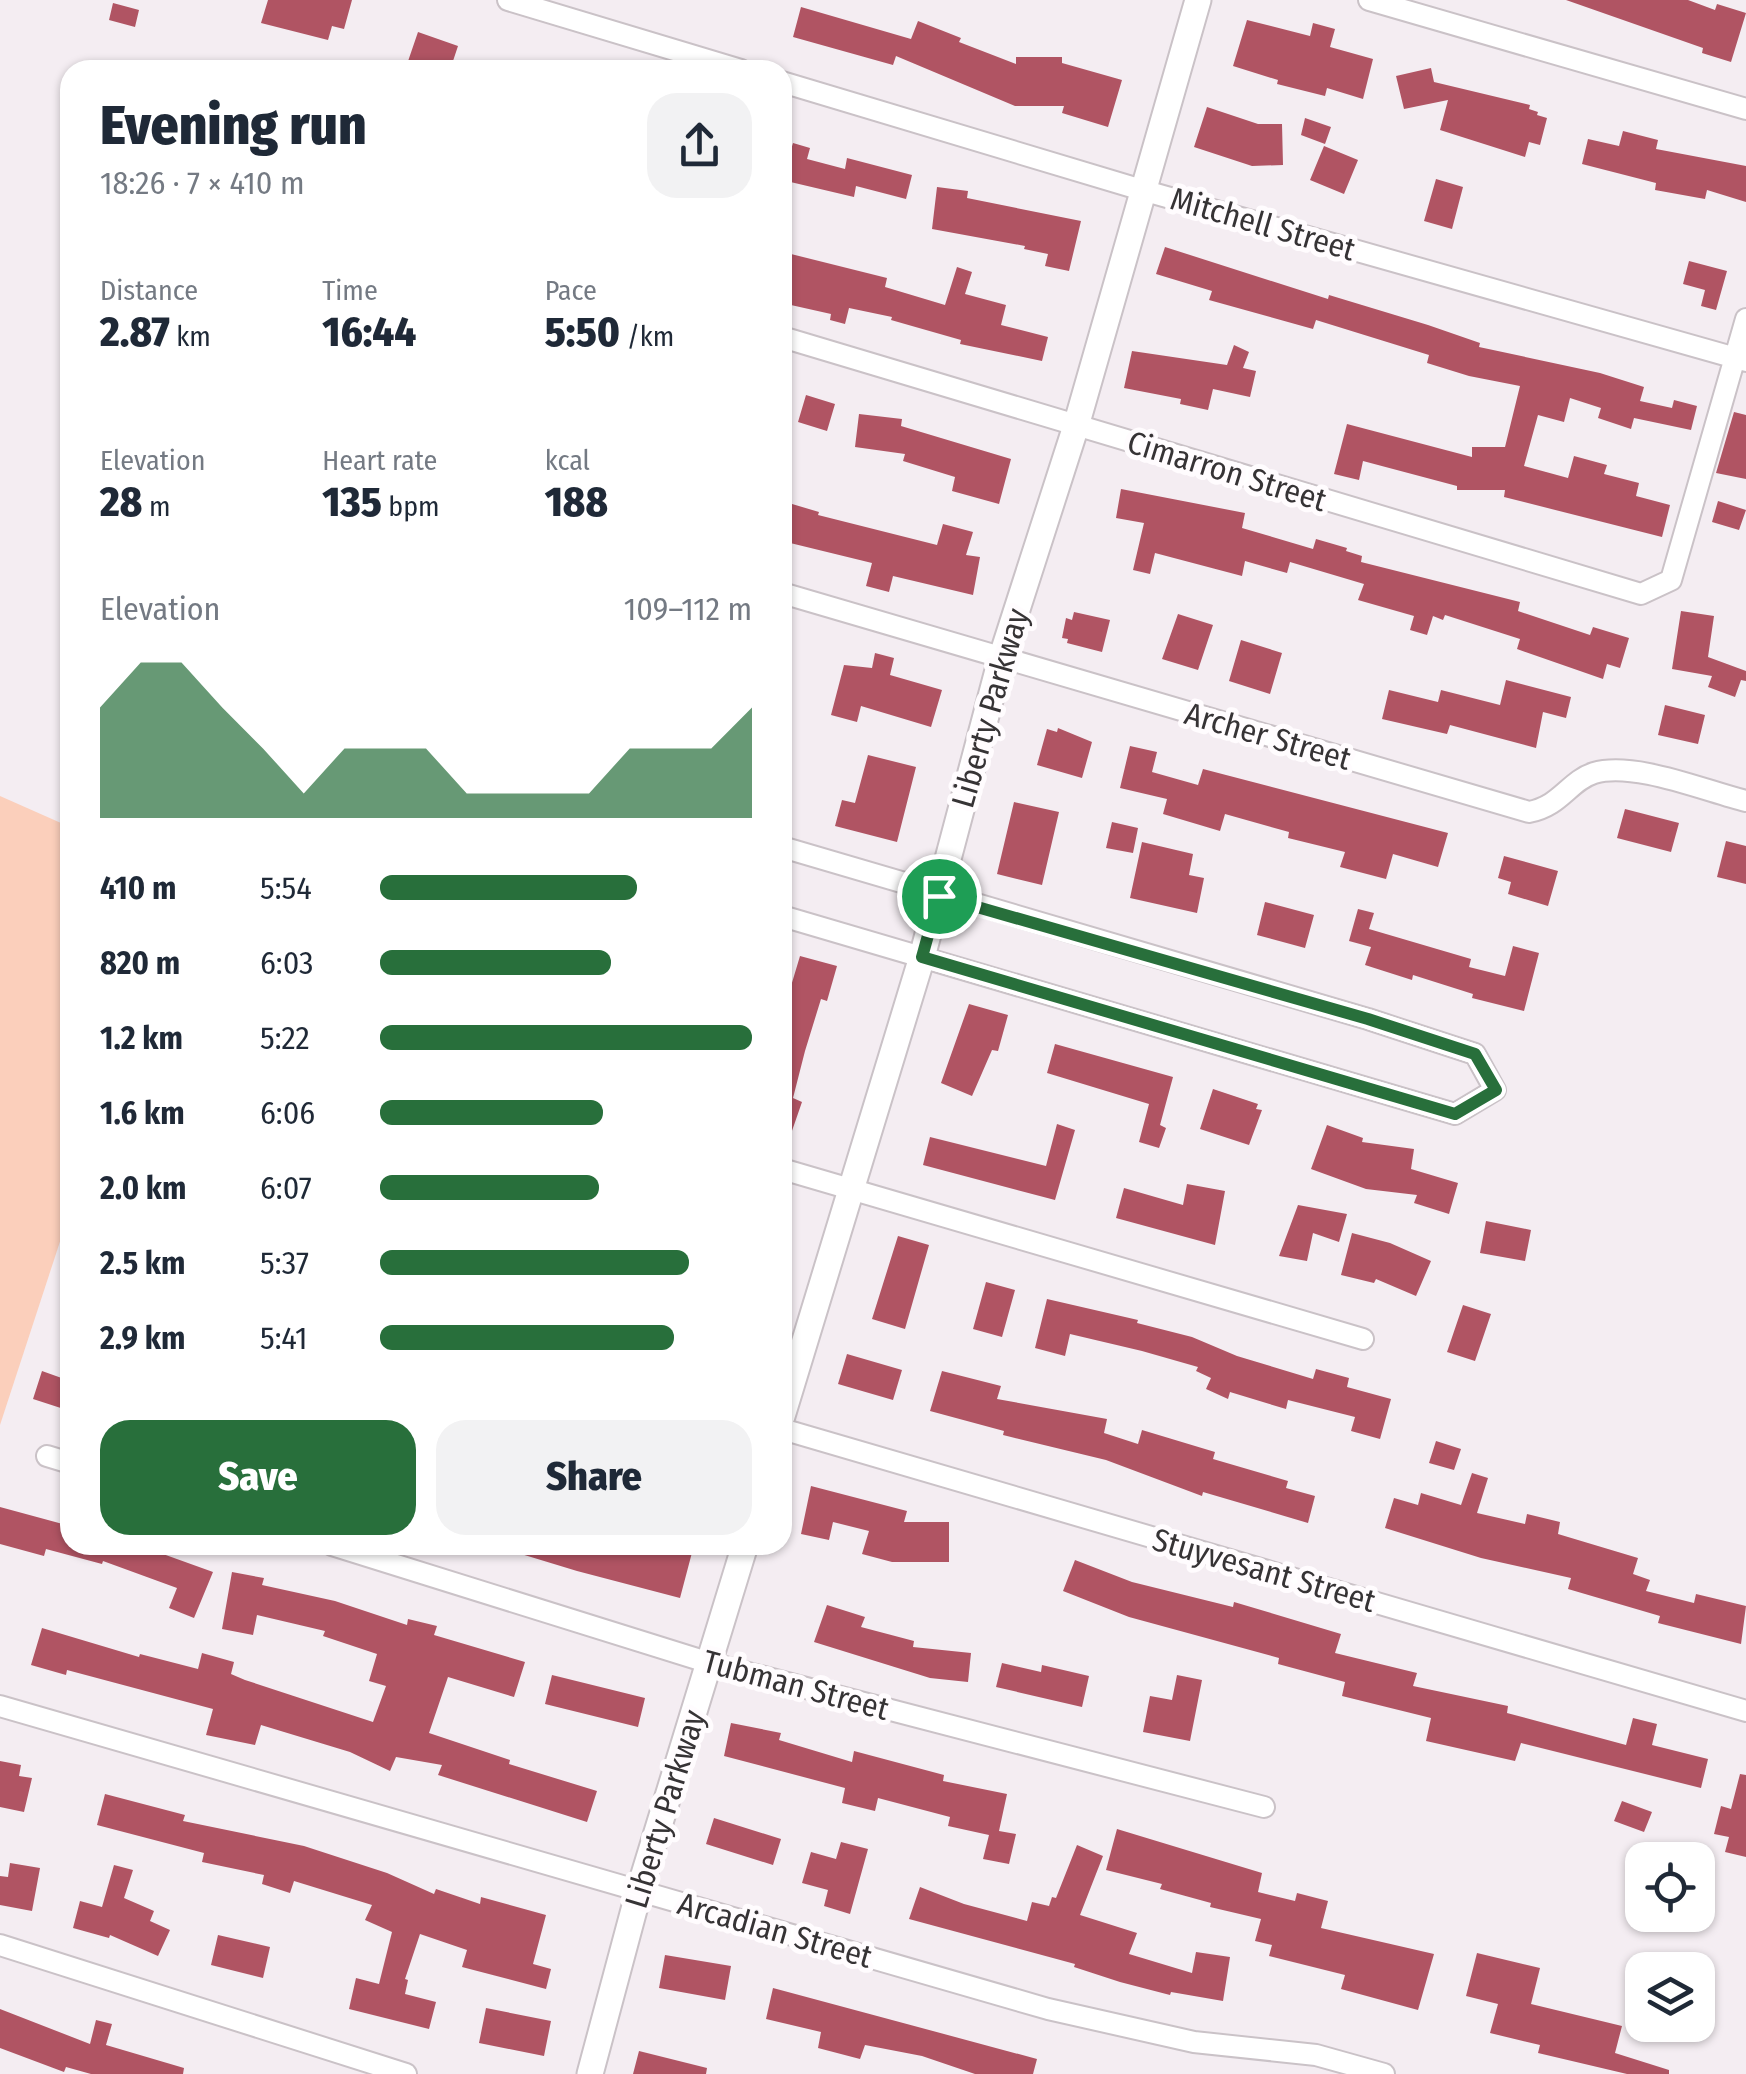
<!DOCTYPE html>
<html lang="en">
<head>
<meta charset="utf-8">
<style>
  body { margin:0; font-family:"Fira Sans Condensed",sans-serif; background:#f2f2f3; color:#1f2937; height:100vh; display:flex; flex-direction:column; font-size:38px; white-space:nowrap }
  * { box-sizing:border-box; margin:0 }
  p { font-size:32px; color:#747a83 }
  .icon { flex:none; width:55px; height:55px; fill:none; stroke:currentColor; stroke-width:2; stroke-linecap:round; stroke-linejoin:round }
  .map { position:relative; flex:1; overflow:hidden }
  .side { position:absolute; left:60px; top:60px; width:732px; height:1495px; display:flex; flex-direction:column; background:#fff; border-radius:30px; box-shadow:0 2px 8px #0004 }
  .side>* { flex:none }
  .tools { position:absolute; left:1625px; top:1842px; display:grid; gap:20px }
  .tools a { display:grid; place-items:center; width:90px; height:90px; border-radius:20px; background:#fff; box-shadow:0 2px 8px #0004; font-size:50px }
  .pin { position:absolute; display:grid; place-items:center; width:85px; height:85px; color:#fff; margin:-42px; border:5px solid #fff; border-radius:50%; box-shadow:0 2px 10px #0007 }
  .round { display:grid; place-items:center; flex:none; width:105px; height:105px; border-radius:30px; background:#f2f2f3 }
  .headline { display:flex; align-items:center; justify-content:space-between; height:170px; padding:0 40px }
  h1 { font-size:55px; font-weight:800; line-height:75px }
  .stats { display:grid; grid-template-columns:repeat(3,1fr); gap:15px; height:170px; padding:10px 40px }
  .stats div { display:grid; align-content:center }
  .stats b { font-size:42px; font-weight:800 }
  .stats small { font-size:28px; font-weight:400 }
  .stats p { font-size:28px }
  .chart { height:280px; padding:20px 40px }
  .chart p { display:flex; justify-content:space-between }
  .chart svg { width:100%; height:180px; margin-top:10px; fill:#286f3b; opacity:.7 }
  .cta { display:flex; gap:20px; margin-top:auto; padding:20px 40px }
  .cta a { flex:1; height:115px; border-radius:30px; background:#286f3b; color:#fff; font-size:40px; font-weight:800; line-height:115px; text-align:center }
  .cta a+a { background:#f2f2f3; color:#1f2937 }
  ul { padding:0 40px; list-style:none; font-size:32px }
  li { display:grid; grid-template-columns:160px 120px 1fr; align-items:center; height:75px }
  li i { height:25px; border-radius:12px; background:#286f3b }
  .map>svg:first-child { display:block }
  .green { fill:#fbcfbb }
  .building { fill:#b05463 }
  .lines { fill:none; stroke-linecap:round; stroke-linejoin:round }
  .minor-casing { stroke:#cac2c7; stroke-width:24 }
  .tertiary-casing { stroke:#cac2c7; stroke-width:29 }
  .minor { stroke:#fff; stroke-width:20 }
  .tertiary { stroke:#fff; stroke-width:25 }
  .route-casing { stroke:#fff; stroke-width:20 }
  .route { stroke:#286f3b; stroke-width:12 }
  .labels { text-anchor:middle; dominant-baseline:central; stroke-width:10; stroke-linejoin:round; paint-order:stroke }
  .street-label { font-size:32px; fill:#363335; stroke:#fffcfe }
</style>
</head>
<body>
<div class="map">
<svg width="1746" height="2074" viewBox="0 0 1746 2074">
  <rect width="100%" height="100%" fill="#f4edf2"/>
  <path class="green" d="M0,796L70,827V1211L0,1425Z"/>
  <path class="building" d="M268,0H352L344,29L332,26L328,40L261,23Z
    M1566,0H1688L1715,10L1717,4L1746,13L1731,62L1702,53L1703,48Z
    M113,3L139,10L135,27L109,20Z
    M801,7L911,39L918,21L961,38L959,42L1016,64V57H1062V63L1122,80L1108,127L1062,113L1064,106H1015L896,56L893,65L793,37Z
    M1247,20L1310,36L1313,23L1335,29L1330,47L1373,59L1363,99L1327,88L1325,96L1277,84L1278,80L1233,66Z
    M418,32L458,46L450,70H405Z
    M1431,68L1434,82L1530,105L1529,109L1538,112L1537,115L1547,118L1540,145L1529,142L1525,157L1440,130L1448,100L1404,109L1396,76Z
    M1207,107L1258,124H1282L1283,165L1252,166L1194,147Z
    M1305,118L1331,127L1325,144L1301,135Z
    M1623,131L1658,140L1656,149L1746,166V202L1707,190L1705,199L1655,190L1656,183L1582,164L1588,139L1619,146Z
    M793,143L810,148L807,159L845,169L847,158L912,175L906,199L856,186L854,197L782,180V154L789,156Z
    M1324,146L1358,160L1344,194L1310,180Z
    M1436,179L1463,187L1452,229L1424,221Z
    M937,187L968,191L967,198L1081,221L1069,271L1045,266L1048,254L1024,249L1025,246L932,229Z
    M1165,247L1328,299L1329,295L1428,325L1480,343L1479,347L1600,373L1644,387L1640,401L1672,408L1674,400L1697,406L1691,430L1634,418L1631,429L1598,418L1601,408L1570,398L1564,422L1538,415L1524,466L1568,478L1574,456L1607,465L1604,474L1639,483L1636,496L1670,505L1662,537L1504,497L1505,490H1457V486L1363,461L1359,480L1334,474L1347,424L1472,457V447H1505L1520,386L1469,376L1427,363L1429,355L1316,320L1313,329L1209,300L1212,291L1156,274Z
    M787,253L887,278L885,287L945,305L957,267L972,272L965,294L1006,305L1001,325L1048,337L1042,361L960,344L961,340L891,320L892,317L849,308L845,324L830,320L831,314L782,303Z
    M1689,261L1727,271L1716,310L1701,306L1705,290L1683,284Z
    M1234,345L1249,352L1243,368L1256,371L1250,397L1213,389L1208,410L1180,404L1181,399L1124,388L1132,351L1227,365Z
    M806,395L835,404L827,431L798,422Z
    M1734,412L1746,415V479L1716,473Z
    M859,414L902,419L901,426L1011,459L999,504L952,491L955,477L903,461L905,454L855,447Z
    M1121,489L1245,513L1242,528L1313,549L1316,539L1347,548L1346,551L1362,556L1361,562L1520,602L1518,611L1590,635L1593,627L1629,638L1620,668L1607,664L1603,679L1517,649L1520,639L1445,615L1443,620L1433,616L1427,635L1410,630L1414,616L1358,600L1364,584L1290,562L1287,573L1245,561L1242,576L1155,553L1150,574L1133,570L1144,523L1116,518Z
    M782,501L819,512L818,515L937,545L943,524L973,532L966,555L980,557L973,595L893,576L889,592L866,586L872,563L782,541Z
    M1718,501L1746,510L1739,530L1712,522Z
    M1681,611L1714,616L1708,657L1746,671V681L1741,680L1735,697L1708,687L1712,676L1672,669Z
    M1074,612L1110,620L1102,652L1067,643L1068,639L1062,638L1066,618L1072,620Z
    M1178,614L1213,625L1198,670L1162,659Z
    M1241,640L1282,653L1270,694L1229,681Z
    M875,653L894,658L890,675L942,690L931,727L861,706L857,722L831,715L844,665L872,668Z
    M1506,680L1571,697L1566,718L1543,712L1536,748L1450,725L1447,734L1382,719L1389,690L1438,702L1441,690L1500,705Z
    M1665,705L1705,715L1698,744L1658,735Z
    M1058,728L1092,742L1082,778L1037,765L1047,729L1057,732Z
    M1130,746L1157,752L1152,772L1198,785L1203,769L1448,833L1438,867L1393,854L1386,879L1340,867L1345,852L1288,838L1289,832L1225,814L1220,831L1163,814L1167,799L1120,788Z
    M868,755L916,767L897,842L835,826L842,800L855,803Z
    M1014,802L1059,812L1042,885L997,874Z
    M1625,809L1679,823L1671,852L1617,838Z
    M1112,822L1138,828L1133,853L1106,848Z
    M1726,841L1746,846V884L1717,877Z
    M1142,842L1193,854L1189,875L1204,878L1197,913L1130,898Z
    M1504,856L1558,871L1548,906L1508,894L1511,882L1498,878Z
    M1265,902L1314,915L1305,948L1257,935Z
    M1358,909L1374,913L1369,929L1471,959L1469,967L1505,976L1513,946L1539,953L1524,1011L1472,998L1473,994L1413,975L1412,980L1365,965L1371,947L1349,941Z
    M800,956L837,966L827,1001L821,999L805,1051L793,1098L802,1102L785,1151L782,1016Z
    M969,1004L1008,1015L998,1051L992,1050L972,1096L941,1083Z
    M1055,1044L1173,1077L1160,1125L1166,1128L1159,1148L1139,1142L1149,1104L1047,1073Z
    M1213,1089L1258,1104L1256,1109L1262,1110L1249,1145L1200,1129Z
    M1057,1124L1075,1130L1055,1200L923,1165L930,1137L1046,1166Z
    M1327,1125L1363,1138L1362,1142L1414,1149L1411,1169L1458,1183L1449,1214L1414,1203L1417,1195L1366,1189L1311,1169Z
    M1187,1184L1225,1191L1215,1245L1116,1218L1124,1188L1183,1205Z
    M1298,1205L1347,1214L1339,1242L1313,1233L1307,1261L1279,1256Z
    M1486,1221L1531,1230L1525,1261L1480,1253Z
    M1352,1233L1390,1243L1431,1261L1416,1296L1376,1279L1374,1283L1341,1275Z
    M898,1236L929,1245L905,1329L872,1319Z
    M986,1282L1015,1290L1002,1337L973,1329Z
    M1047,1299L1138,1320L1137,1323L1192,1337L1237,1356L1313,1379L1316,1369L1349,1378L1347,1387L1391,1399L1380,1439L1351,1431L1355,1417L1288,1400L1286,1409L1230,1392L1228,1399L1206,1389L1211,1378L1196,1371L1198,1367L1142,1351L1070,1334L1065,1356L1035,1348Z
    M1463,1305L1491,1314L1475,1361L1447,1352Z
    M847,1354L902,1370L893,1400L838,1384Z
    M42,1371L70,1381V1411L33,1399Z
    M942,1371L1001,1386L997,1399L1107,1419L1104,1433L1138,1444L1142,1430L1215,1452L1213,1459L1288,1481L1286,1488L1315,1496L1308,1523L1203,1492L1202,1496L1106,1460L1003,1435L1004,1431L930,1411Z
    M1436,1441L1461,1449L1454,1470L1429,1463Z
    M1472,1473L1488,1478L1477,1513L1525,1524L1527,1514L1560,1522L1558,1534L1638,1558L1633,1574L1650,1580L1646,1591L1694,1603L1696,1594L1746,1606L1741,1644L1658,1623L1660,1616L1568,1589L1571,1578L1481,1558L1385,1528L1394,1498L1418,1505L1421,1493L1461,1505Z
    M811,1486L907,1511L904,1522H949V1562H892L862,1554L869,1531L833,1522L829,1540L801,1534Z
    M0,1507L70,1526V1545H138L213,1572L194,1618L169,1608L177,1588L103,1561L102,1564L46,1549L44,1556L0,1544Z
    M506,1545H694L680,1598L577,1571L505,1549Z
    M1075,1560L1132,1582L1233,1607L1234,1602L1341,1634L1335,1653L1417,1673L1413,1686L1508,1706L1507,1713L1626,1745L1633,1718L1657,1724L1652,1745L1708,1759L1701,1788L1521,1743L1515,1761L1426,1741L1431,1718L1342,1696L1345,1682L1278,1664L1279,1658L1129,1617L1063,1591Z
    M232,1572L264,1578L262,1585L335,1601L407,1625L408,1619L437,1626L434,1635L525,1662L514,1697L448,1677L429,1733L510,1760L509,1764L597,1791L587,1822L438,1775L442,1765L396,1757L390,1771L350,1752L261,1725L255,1745L206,1735L213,1709L67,1670L66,1675L31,1665L42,1628L139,1657L140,1654L198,1669L202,1653L234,1662L231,1674L245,1680L373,1722L386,1686L369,1681L377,1654L323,1636L325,1631L257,1615L253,1635L222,1629Z
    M827,1605L865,1617L861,1627L914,1641L913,1647L971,1653L968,1682L930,1678L814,1642Z
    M1002,1663L1041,1672L1042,1665L1089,1676L1082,1707L996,1687Z
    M552,1675L645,1698L638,1727L545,1704Z
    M1177,1675L1202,1680L1190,1741L1143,1732L1150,1696L1172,1700Z
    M731,1723L781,1733L779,1740L852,1762L854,1751L944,1775L943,1781L1007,1794L999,1831L1016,1834L1009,1864L983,1859L989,1835L948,1826L950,1817L878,1798L875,1811L842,1803L845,1788L724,1756Z
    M0,1761L21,1765L19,1776L32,1778L24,1812L0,1807Z
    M1740,1774L1746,1775V1857L1725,1852L1729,1837L1714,1834L1721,1806L1731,1809Z
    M105,1794L185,1815L183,1821L304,1846L387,1873L434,1894L436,1889L480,1904L481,1897L546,1915L533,1964L551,1969L546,1989L462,1967L467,1950L420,1934L405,1979L408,1980L405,1994L436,2002L429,2029L349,2009L356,1978L379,1984L392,1932L365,1920L372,1905L294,1881L290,1893L262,1884L264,1875L202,1862L204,1853L97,1825Z
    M1622,1801L1652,1812L1644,1832L1614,1821Z
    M714,1818L781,1839L773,1865L706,1844Z
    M1117,1829L1262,1873L1258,1892L1295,1901L1297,1893L1328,1901L1321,1928L1434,1954L1418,2010L1341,1989L1345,1975L1269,1956L1272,1945L1255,1941L1261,1919L1210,1907L1211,1903L1160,1889L1162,1884L1106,1870Z
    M841,1842L868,1849L850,1914L824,1906L828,1890L802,1883L811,1852L836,1859Z
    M1077,1845L1103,1856L1080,1915L1137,1933L1129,1954L1192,1973L1196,1952L1230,1957L1223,2001L1171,1992L1170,1995L1120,1982L1074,1967L1075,1964L909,1919L920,1887L964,1904L1027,1921L1032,1902L1049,1906L1052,1897L1056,1898Z
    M10,1863L40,1868L32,1911L0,1905V1876L8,1877Z
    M114,1865L133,1870L124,1898L154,1911L150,1921L170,1930L158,1956L110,1935L109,1938L73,1928L80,1901L102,1907Z
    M218,1935L270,1947L263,1978L211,1965Z
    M1477,1953L1540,1968L1531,2004L1622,2026L1615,2053L1669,2070V2074H1627L1538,2053L1540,2045L1490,2033L1498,2004L1466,1996Z
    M665,1955L731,1966L725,2000L659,1988Z
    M773,1988L1037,2059L1033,2074H975L922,2056L865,2045L860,2059L818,2048L821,2032L766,2019Z
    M486,2008L551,2021L544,2056L479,2043Z
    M0,2009L90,2044L96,2020L112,2024L106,2045L184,2068L183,2074H91L66,2067L64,2072L0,2048Z
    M639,2051L707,2068L706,2074H633Z"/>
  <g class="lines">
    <g class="minor-casing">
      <path id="minor" d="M508,0L741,70
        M1369,0L1746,109
        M782,82L1142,190L1746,361
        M782,337L1641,594L1671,580L1746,319
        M782,593L1529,812C1561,806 1569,781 1594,773C1634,761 1705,791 1746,801
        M782,847L1368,1019L1475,1054L1495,1090L1455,1114L782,916
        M782,1169L1363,1339
        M782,1429L1746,1711
        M47,1456L70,1463
        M332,1545L710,1663L1264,1807
        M0,1706L1048,2009L1194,2042L1316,2055L1384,2074
        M0,1945L406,2074"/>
    </g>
    <g class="tertiary-casing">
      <path id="tertiary" d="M782,1416L922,957L1001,659L1076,426L1198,0
        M590,2074L639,1891L745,1545"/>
    </g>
    <use href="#minor" class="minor"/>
    <use href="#tertiary" class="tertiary"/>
  </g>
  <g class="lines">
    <g class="route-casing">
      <path id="route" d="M939,896L1368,1019L1475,1054L1496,1090L1455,1114L922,957Z"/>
    </g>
    <use href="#route" class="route"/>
  </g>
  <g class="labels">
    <g class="street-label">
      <text transform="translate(1263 224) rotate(16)">Mitchell Street</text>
      <text transform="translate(1227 471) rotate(17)">Cimarron Street</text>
      <text transform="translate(990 708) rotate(-74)">Liberty Parkway</text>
      <text transform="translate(1268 736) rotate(16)">Archer Street</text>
      <text transform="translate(1264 1570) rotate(16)">Stuyvesant Street</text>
      <text transform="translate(796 1685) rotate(15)">Tubman Street</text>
      <text transform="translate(665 1809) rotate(-73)">Liberty Parkway</text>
      <text transform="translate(775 1930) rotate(16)">Arcadian Street</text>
    </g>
  </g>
</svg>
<div class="tools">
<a><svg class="icon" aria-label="locate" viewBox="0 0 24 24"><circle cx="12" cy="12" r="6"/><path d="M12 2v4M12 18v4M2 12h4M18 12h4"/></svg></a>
<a><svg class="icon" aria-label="layers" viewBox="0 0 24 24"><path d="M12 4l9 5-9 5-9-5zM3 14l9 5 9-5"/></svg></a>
</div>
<div class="pin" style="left:939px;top:896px;background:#1e9e55"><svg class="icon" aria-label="arrive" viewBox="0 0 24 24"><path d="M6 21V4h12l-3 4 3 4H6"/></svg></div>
<section class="side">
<div class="headline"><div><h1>Evening run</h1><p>18:26 · 7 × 410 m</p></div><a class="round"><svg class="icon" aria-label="share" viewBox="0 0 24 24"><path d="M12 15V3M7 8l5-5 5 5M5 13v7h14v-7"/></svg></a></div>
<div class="stats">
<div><p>Distance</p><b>2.87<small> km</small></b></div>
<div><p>Time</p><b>16:44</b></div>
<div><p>Pace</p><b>5:50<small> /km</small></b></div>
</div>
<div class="stats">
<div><p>Elevation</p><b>28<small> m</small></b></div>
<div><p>Heart rate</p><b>135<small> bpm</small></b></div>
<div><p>kcal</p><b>188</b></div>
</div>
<div class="chart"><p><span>Elevation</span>109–112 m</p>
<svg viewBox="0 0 160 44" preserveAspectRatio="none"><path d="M0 44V17L10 6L20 6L30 17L40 27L50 38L60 27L70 27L80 27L90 38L100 38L110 38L120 38L130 27L140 27L150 27L160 17V44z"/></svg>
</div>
<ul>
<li><b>410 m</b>5:54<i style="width:69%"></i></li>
<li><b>820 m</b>6:03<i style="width:62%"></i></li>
<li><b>1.2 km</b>5:22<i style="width:100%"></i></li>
<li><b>1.6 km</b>6:06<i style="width:60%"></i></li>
<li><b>2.0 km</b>6:07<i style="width:59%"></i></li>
<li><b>2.5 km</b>5:37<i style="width:83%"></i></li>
<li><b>2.9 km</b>5:41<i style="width:79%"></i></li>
</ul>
<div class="cta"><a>Save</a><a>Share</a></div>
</section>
</div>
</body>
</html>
